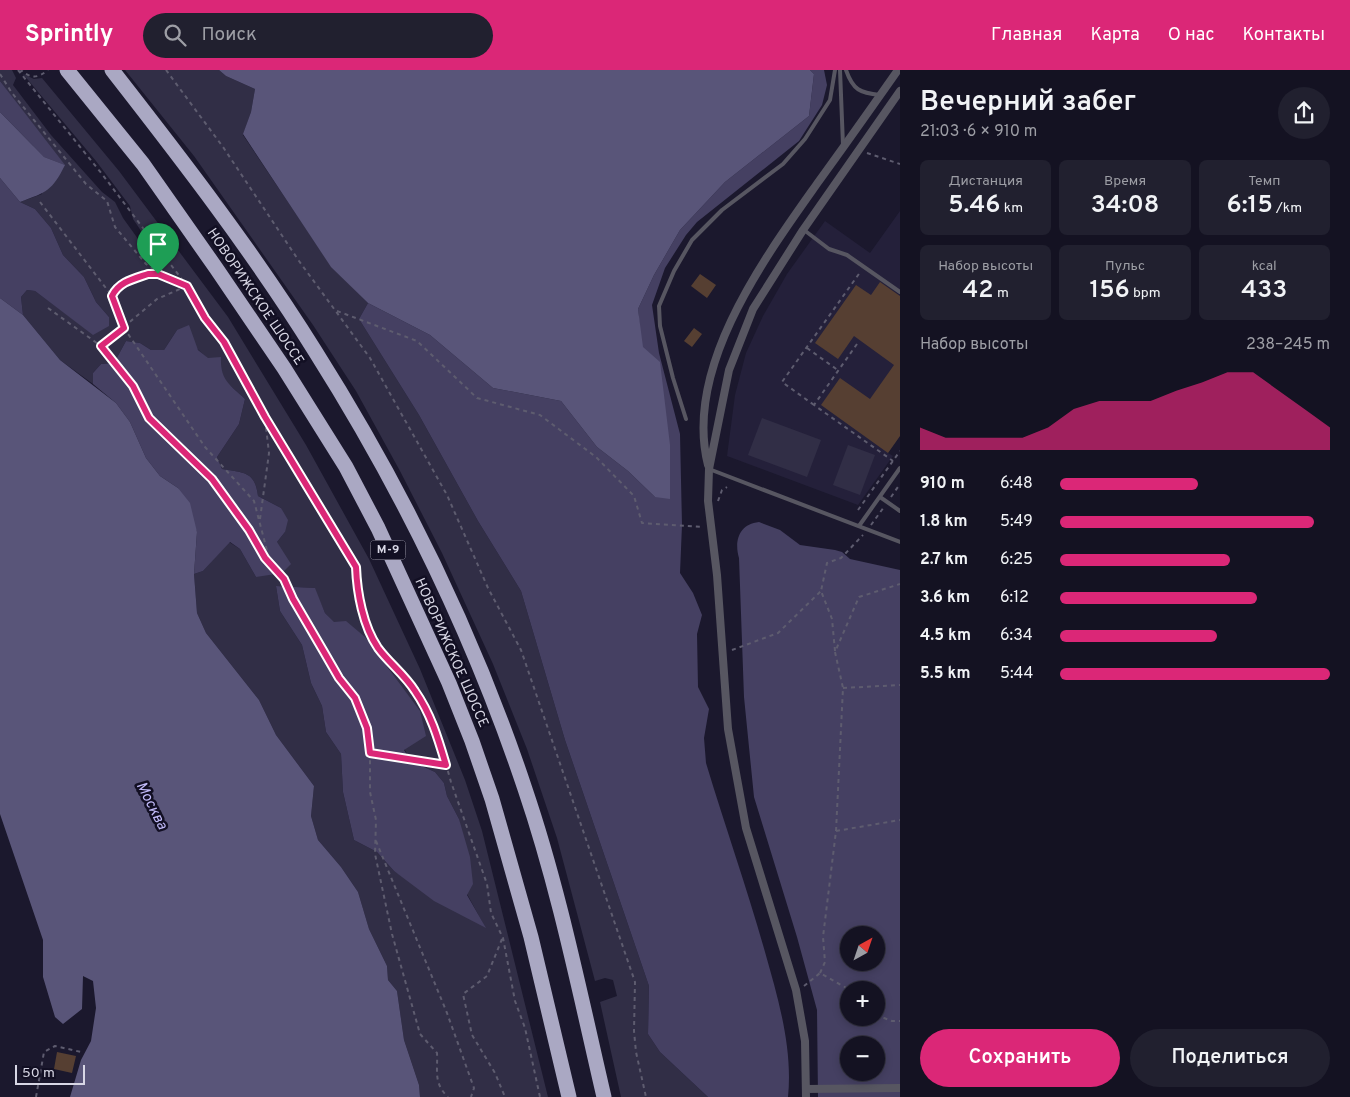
<!DOCTYPE html>
<html lang="ru">
<head>
<meta charset="utf-8">
<style>
  body { margin:0; font-family:Overpass,sans-serif; background:#21202f; color:#f1f3f6; height:100vh; display:flex; flex-direction:column; font-size:19px; white-space:nowrap }
  * { box-sizing:border-box; margin:0 }
  p { font-size:16px; color:#9d9ea5 }
  .icon { flex:none; width:28px; height:28px; fill:none; stroke:currentColor; stroke-width:2; stroke-linecap:round; stroke-linejoin:round }
  .map { position:relative; flex:1; overflow:hidden }
  .details { display:flex; flex-direction:column; background:#141222; width:450px }
  .details>* { flex:none }
  .needle { width:32px; rotate:40deg }
  .fabs { position:absolute; left:840px; top:856px; display:grid; gap:10px }
  .fabs a { display:grid; place-items:center; width:45px; height:45px; border-radius:50%; background:#141222; box-shadow:0 2px 8px #0003,0 0 0 1px #333240; font-size:25px }
  .scale { position:absolute; left:15px; bottom:12px; width:70px; box-sizing:border-box; padding-left:5px; border:2px solid #d8d7e5; border-top:0; font-size:14px; line-height:18px; white-space:nowrap; color:#d8d7e5; -webkit-text-stroke:4px #120f23; paint-order:stroke }
  .pin { position:absolute; display:grid; place-items:center; width:42px; height:42px; color:#fff; margin:-51px -21px; border-radius:50% 50% 50% 0; rotate:-45deg; box-shadow:0 0 5px #0007 }
  .pin .icon { rotate:45deg }
  .round { display:grid; place-items:center; flex:none; width:52px; height:52px; border-radius:26px; background:#21202f }
  .overview { display:flex; align-items:center; justify-content:space-between; height:85px; padding:0 20px }
  h1 { font-size:28px; font-weight:600; line-height:38px }
  .figures { display:grid; grid-template-columns:repeat(3,1fr); gap:8px; height:85px; padding:5px 20px }
  .figures div { display:grid; align-content:center; border-radius:8px; background:#21202f; text-align:center }
  .figures b { font-size:25px; font-weight:600 }
  .figures small { font-size:14px; font-weight:400 }
  .figures p { font-size:14px }
  .chart { height:140px; padding:10px 20px }
  .chart p { display:flex; justify-content:space-between }
  .chart svg { width:100%; height:90px; margin-top:5px; fill:#db2777; opacity:.7 }
  .button { display:flex; gap:10px; margin-top:auto; padding:10px 20px }
  .button a { flex:1; height:58px; border-radius:30px; background:#db2777; color:#fff; font-size:20px; font-weight:600; line-height:58px; text-align:center }
  .button a+a { background:#21202f; color:#f1f3f6 }
  ul { padding:0 20px; list-style:none; font-size:16px }
  li { display:grid; grid-template-columns:80px 60px 1fr; align-items:center; height:38px }
  li i { height:12px; border-radius:6px; background:#db2777 }
  header { display:flex; align-items:center; gap:30px; box-sizing:border-box; height:70px; padding:0 25px; background:#db2777; color:#fff }
  header strong { font-size:24px }
  nav { display:flex; gap:28px; margin-inline-start:auto; font-size:18px }
  .search { width:350px; height:45px; background:#21202f; display:flex; align-items:center; gap:12px; box-sizing:border-box; padding:0 18px; border-radius:28px; color:#9d9ea5; font-size:19px }
  main { display:flex; flex:1; min-height:0 }
  .map>svg:first-child { display:block }
  .built { fill:#24203a }
  .green { fill:#312e46; fill-rule:evenodd }
  .forest { fill:#454062; fill-rule:evenodd }
  .water { fill:#595579 }
  .building { fill:#563f32 }
  .lines { fill:none; stroke-linecap:round; stroke-linejoin:round }
  .path { stroke:#5e5c6f; stroke-width:2; stroke-dasharray:4 4; stroke-linecap:butt }
  .lane { stroke:#575661; stroke-width:4 }
  .street { stroke:#575661; stroke-width:8 }
  .highway { stroke:#aaa8c3; stroke-width:15 }
  .route-casing { stroke:#fff; stroke-width:10 }
  .route { stroke:#db2777; stroke-width:6 }
  .labels { text-anchor:middle; dominant-baseline:central; stroke-width:5; stroke-linejoin:round; paint-order:stroke }
  .shield { fill:#120f23; stroke:#9d9bab; stroke-width:1 }
  .shield-label { font-size:12px; font-weight:bold; fill:#d8d7e5 }
  .street-label { font-size:14px; fill:#d8d7e5; stroke:#120f23 }
  .water-label { font-size:15px; font-style:italic; fill:#c1baf8; stroke:#120f23 }
</style>
</head>
<body>
<header>
<strong>Sprintly</strong>
<div class="search"><svg class="icon" aria-label="search" viewBox="0 0 24 24"><circle cx="10" cy="10" r="6"/><path d="M15 15l6 6"/></svg>Поиск</div>
<nav><a>Главная</a><a>Карта</a><a>О нас</a><a>Контакты</a></nav>
</header>
<main>
<div class="map">
<svg width="900" height="1027" viewBox="0 0 900 1027">
  <rect width="100%" height="100%" fill="#1b182d"/>
  <path class="built" d="M900,141V366L888,383L893,386L858,435L727,386L735,325L746,283L763,246L787,204L825,151L870,183Z"/>
  <path class="green" d="M0,0H12L16,8L13,15L51,65L102,122L115,132L123,148L151,187L155,188L156,183L133,149L130,136L96,91L23,4L34,9L42,8L119,101L228,247L306,375L369,489L420,599L465,710L482,761L548,1027H420L419,1015L404,970L397,921L388,910L387,896L369,859L358,822L341,797L318,770L311,746L314,716L276,665L259,630L206,563L197,543L194,504L203,501L229,472L240,479L256,507L277,472L285,462L281,438L258,426C255,401 244,403 222,399L217,387L239,354L245,329L225,311L220,300L177,260L164,280H151L140,273L126,271L114,293L101,294L93,303V314L60,290L23,245L21,227L27,220L35,221L93,264L109,247L96,232L84,207L63,185L51,158L35,139L20,132L42,124L28,49L0,11ZM276,516L314,518L325,543L334,553L411,691L435,702L444,713L447,726L459,749L467,824L485,857L394,801L377,782L354,770L343,722L341,684L326,662L322,636L311,613L302,575L280,541Z
    M125,0H219L226,6L255,19L251,42L243,65L331,196L368,233L359,249L419,345L478,451L521,521L565,670L649,916L648,964L660,982L708,1027H621L600,932L617,926L613,910L605,908L595,911L557,768L527,679L493,594L442,483L400,401L356,321L313,255L194,86Z
    M762,348L821,370L807,407L748,385Z
    M848,375L875,385L860,425L833,415Z"/>
  <path class="forest" d="M810,0H824L827,15L822,35L799,71L697,152L686,165L665,198L652,235L659,283L680,364L682,455L680,503L693,523L702,545L697,564L698,617L709,639L704,668L706,693C725,756 747,818 765,882C778,928 793,978 788,1027H708L660,982L648,964L649,916L565,670L521,521L478,451L419,345L359,249L368,233L430,265L493,318L561,331L597,377L628,401L655,427L638,239L654,205L680,160L725,112L809,46L814,4Z
    M0,11L65,95L44,87L0,42Z
    M0,108L20,132L35,139L51,158L63,185L84,207L96,232L109,247V256L93,265L35,221L27,220L21,227L23,245L0,228Z
    M189,255L198,280L208,288L221,287C220,310 229,314 245,329L239,354L217,387L222,399C244,403 255,401 258,426L281,438L288,450L285,462L277,472L291,494L282,503L256,507L240,479L230,472L203,501L194,504L197,462L178,418L160,406L146,388L130,352L116,333L93,314V303L101,294L114,293L126,271L140,273L151,280H164L177,260Z
    M759,452L780,460L800,475L835,480L842,482L850,489L900,500V1027H818L817,940L797,867L754,727L744,627L739,488C734,471 739,454 759,452ZM849,865H876V892H849ZM849,920H876V948H849ZM849,975H876V1002H849Z
    M276,516L315,518L325,543L334,552L346,551L365,567L420,641L426,666L404,680L411,691L435,702L444,713L447,726L459,749L470,787L473,814L467,825L486,858L434,831L394,801L377,782L354,770L343,722L341,684L326,662L322,636L311,613L302,575L280,541Z"/>
  <path class="water" d="M219,0H810L814,4L809,46L725,112L680,160L654,205L638,239L643,277L660,292L670,375V429L655,427L628,401L597,377L561,331L493,318L430,265L368,233L331,197L243,64L251,42L255,19L226,6Z
    M0,42L44,87L65,95C52,121 47,122 20,132L0,108Z
    M0,228L23,245L60,290L116,333L130,352L146,388L160,406L178,418L190,433L197,462L194,504L197,543L206,563L259,630L276,665L314,716L311,746L318,770L341,797L358,822L369,859L387,896L388,910L397,921L404,970L419,1015L420,1027H70L81,990L91,971L96,938L93,911L83,906L82,939L63,954L55,947L43,907V870L0,744Z"/>
  <path class="building" d="M700,204L716,215L707,228L691,216Z
    M880,212L900,226V366L888,383L821,335L840,308L870,329L894,295L854,266L838,289L815,273L856,215L871,225Z
    M694,258L702,264L692,277L684,271Z
    M57,982L76,986L72,1003L54,999Z"/>
  <g class="lines">
    <path class="path" d="M18,0L102,104L187,216L205,248L224,272L265,347L357,497V515L361,533L366,553L377,577L415,620L434,652L451,712L487,814L491,843L503,868L515,931L525,958L540,1027
      M166,0L223,77L299,191L370,288L447,425L488,518L521,580L635,912L634,961L636,982L646,1027
      M19,2L22,1C32,9 38,8 48,0
      M0,4L12,23L86,114L107,131L115,157L146,194L166,208L185,215
      M867,83L900,94
      M40,132L112,226L124,258L205,377L254,431L270,492
      M187,216L157,229L101,276L133,316L149,348L212,409L249,460L265,489L284,509L293,529L324,582L339,608L355,628L367,658L370,683V722L376,750L375,784L392,864L420,964L437,983C438,1000 433,1013 448,1027
      M112,226C120,210 141,205 158,204
      M48,238L101,276
      M337,241L417,271L477,328L540,345L596,387L634,426L642,453L703,457
      M857,274L814,335L893,391
      M807,278L839,301
      M814,335L782,312L861,201
      M891,427L900,414
      M718,431L722,420L727,417
      M858,440L900,381
      M260,449L269,383L265,349
      M871,455L884,437
      M732,580L778,563L821,521
      M835,581L832,549L821,521L827,493L841,488L863,465
      M843,618L900,615
      M370,683L446,695
      M836,761L900,750
      M376,771L447,943L474,1018L471,1027
      M502,869L487,906L463,924L472,965L495,1003L505,1027
      M820,903L825,892L823,867L836,761L843,618L835,582L859,527L900,514
      M804,916L820,903L850,920
      M876,945L892,951H900
      M36,1027L44,982L55,976L81,982"/>
    <path class="lane" d="M840,0L843,75
      M846,0C853,20 860,23 880,25
      M804,160L829,179L847,185L900,222
      M686,349L673,308L660,256L659,236L674,201L692,170L722,140L783,94L805,69L830,30L835,0
      M709,399L900,472
      M880,427L900,441
      M859,456L900,398"/>
    <path class="street" d="M708,395C683,297 766,186 819,111C846,74 872,37 898,0
      M806,1019L900,1018
      M806,1027L805,971L796,920L746,758L728,659L717,505L708,431L709,399L729,300L753,239L803,160L900,21"/>
    <path class="highway" d="M67,0L143,94L216,198L284,298L346,397L378,458L449,613L472,671L492,729L531,867L569,1027
      M112,0C183,91 254,183 315,281C401,417 474,566 525,719C559,819 580,924 604,1027"/>
  </g>
  <g class="lines">
    <g class="route-casing">
      <path id="route" d="M148,204H158L187,216L205,248L224,272L265,347L356,497C357,523 363,556 378,578C389,593 405,605 415,621C431,644 438,668 446,695L370,683L367,658L355,628L339,608L324,582L293,529L284,509L265,488L249,460L212,409L149,348L133,316L101,276L124,258L112,226C119,212 133,209 148,204Z"/>
    </g>
    <use href="#route" class="route"/>
  </g>
  <g class="labels">
    <rect class="shield" x="370.5" y="470.5" width="35" height="19" rx="4"/>
    <g class="shield-label">
      <text x="388" y="480">М-9</text>
    </g>
    <g class="street-label">
      <text transform="translate(255 227) rotate(56)">НОВОРИЖСКОЕ ШОССЕ</text>
      <text transform="translate(451 583) rotate(66)">НОВОРИЖСКОЕ ШОССЕ</text>
    </g>
    <g class="water-label">
      <text transform="translate(151 736) rotate(63)">Москва</text>
    </g>
  </g>
</svg>
<div class="fabs">
<a><svg class="needle" viewBox="-14 -14 28 28"><path d="M0-13l5 13h-10z" fill="#e53935"/><path d="M0 13l5-13h-10z" fill="#9d9ea5"/></svg></a>
<a>+</a>
<a>−</a>
</div>
<div class="scale">50 m</div>
<div class="pin" style="left:158px;top:204px;background:#1e9e55"><svg class="icon" aria-label="arrive" viewBox="0 0 24 24"><path d="M6 21V4h12l-3 4 3 4H6"/></svg></div>
</div>
<section class="details">
<div class="overview"><div><h1>Вечерний забег</h1><p>21:03 · 6 × 910 m</p></div><a class="round"><svg class="icon" aria-label="share" viewBox="0 0 24 24"><path d="M12 15V3M7 8l5-5 5 5M5 13v7h14v-7"/></svg></a></div>
<div class="figures">
<div><p>Дистанция</p><b>5.46<small> km</small></b></div>
<div><p>Время</p><b>34:08</b></div>
<div><p>Темп</p><b>6:15<small> /km</small></b></div>
</div>
<div class="figures">
<div><p>Набор высоты</p><b>42<small> m</small></b></div>
<div><p>Пульс</p><b>156<small> bpm</small></b></div>
<div><p>kcal</p><b>433</b></div>
</div>
<div class="chart"><p><span>Набор высоты</span>238–245 m</p>
<svg viewBox="0 0 160 44" preserveAspectRatio="none"><path d="M0 44V33L10 38L20 38L30 38L40 38L50 33L60 24L70 20L80 20L90 20L100 15L110 11L120 6L130 6L140 15L150 24L160 33V44z"/></svg>
</div>
<ul>
<li><b>910 m</b>6:48<i style="width:51%"></i></li>
<li><b>1.8 km</b>5:49<i style="width:94%"></i></li>
<li><b>2.7 km</b>6:25<i style="width:63%"></i></li>
<li><b>3.6 km</b>6:12<i style="width:73%"></i></li>
<li><b>4.5 km</b>6:34<i style="width:58%"></i></li>
<li><b>5.5 km</b>5:44<i style="width:100%"></i></li>
</ul>
<div class="button"><a>Сохранить</a><a>Поделиться</a></div>
</section>
</main>
</body>
</html>
